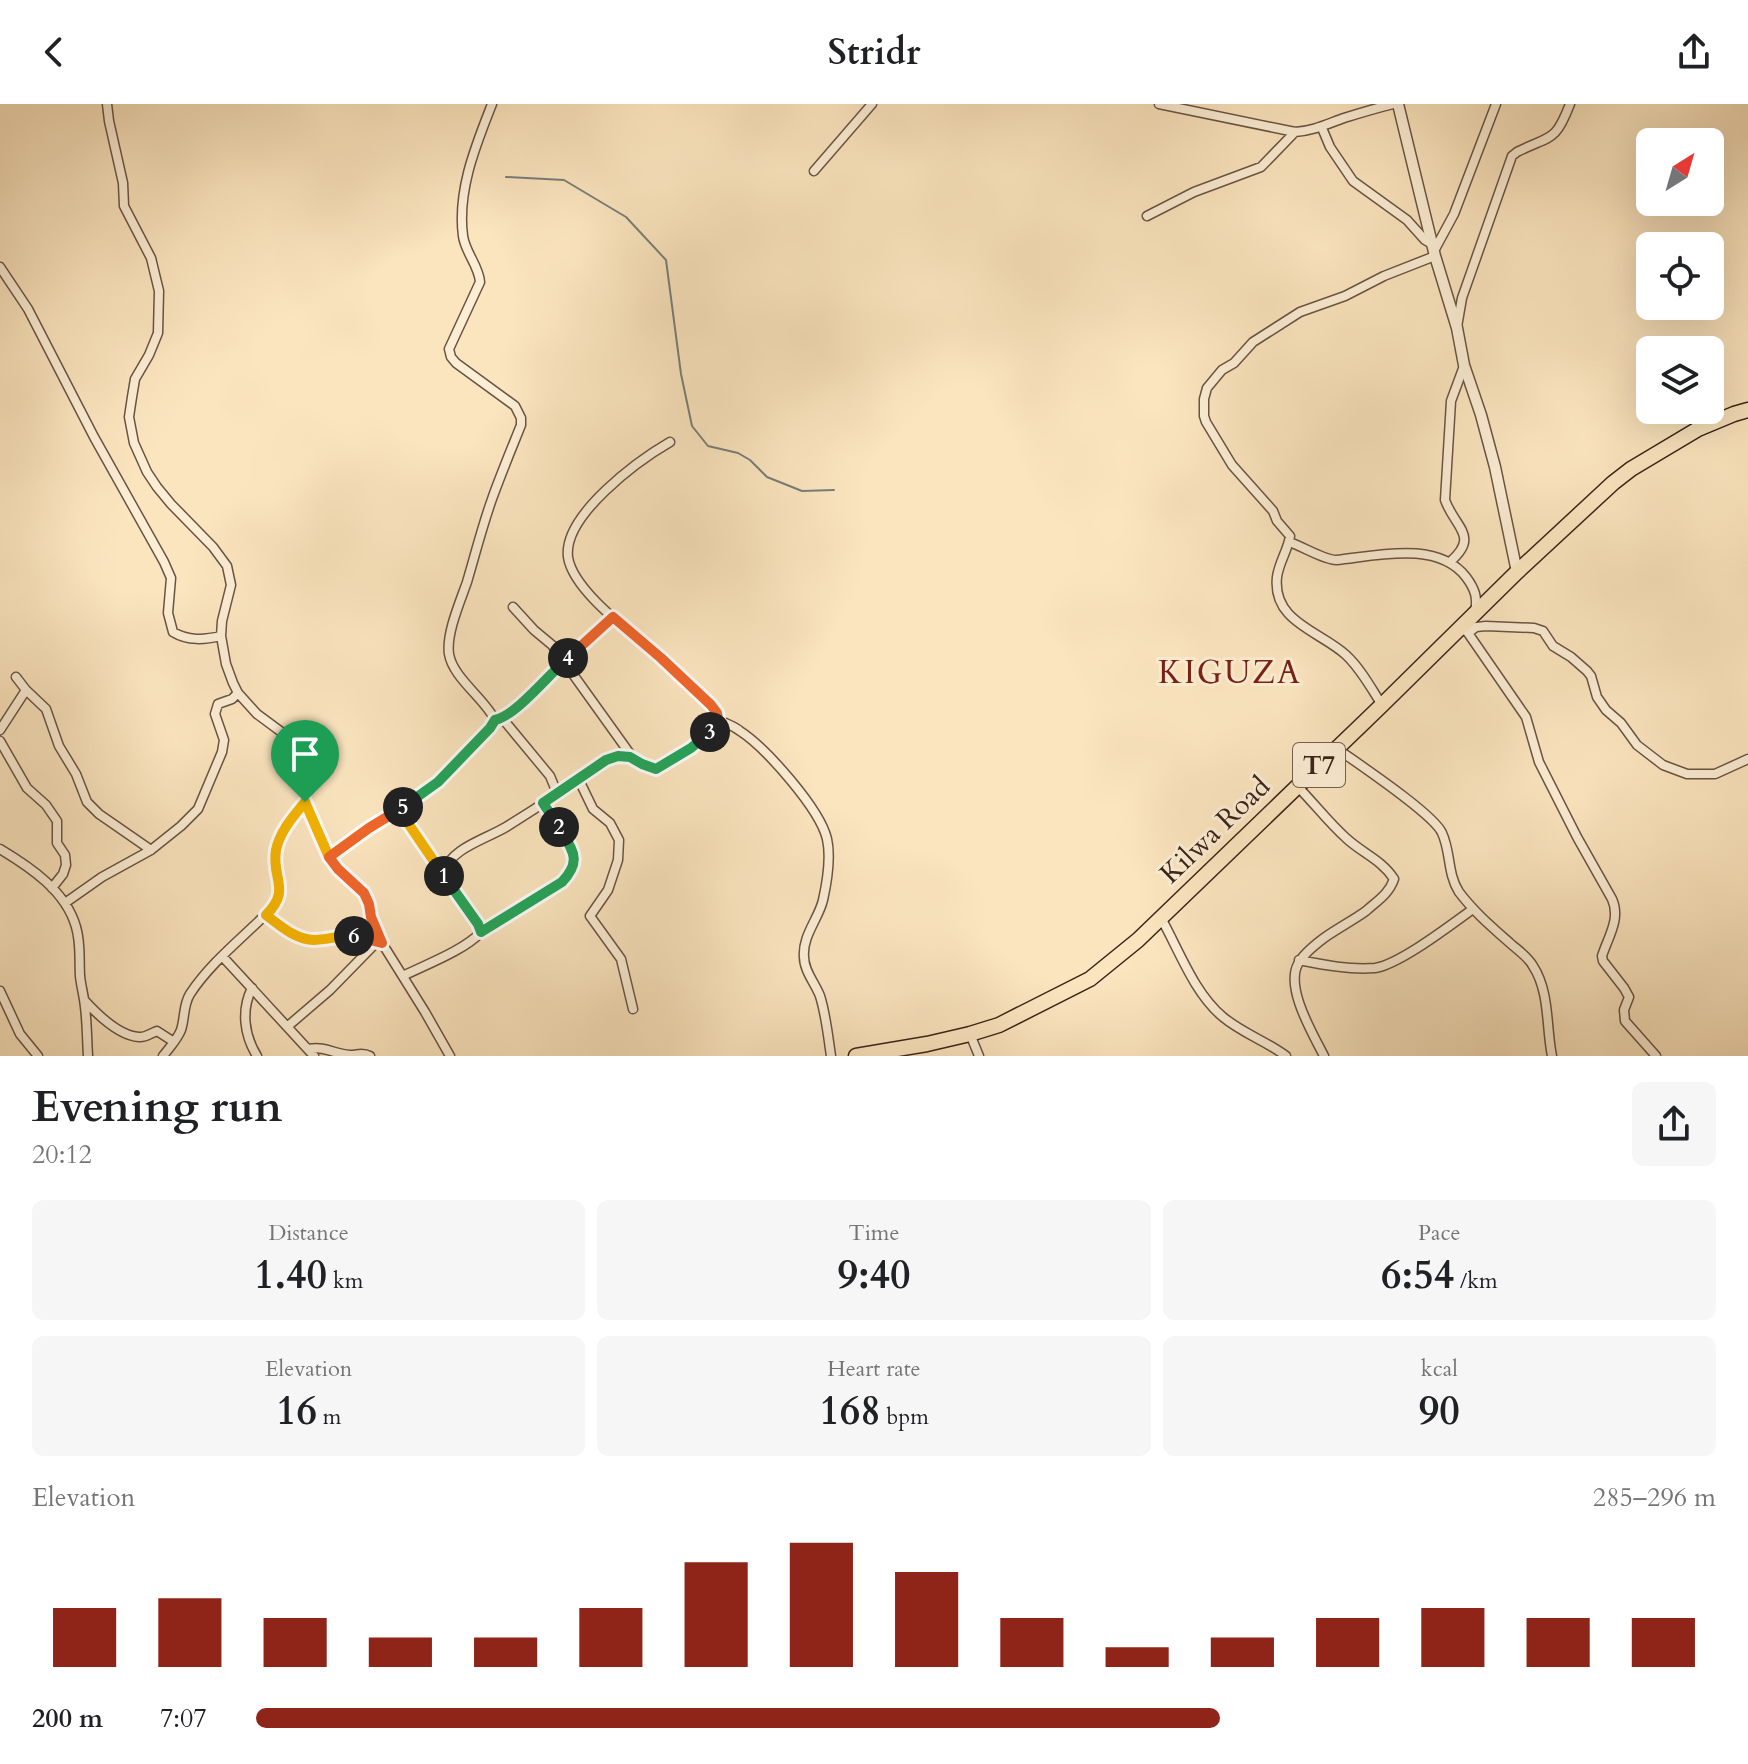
<!DOCTYPE html>
<html lang="en">
<head>
<meta charset="utf-8">
<style>
  body { margin:0; font-family:Cardo,serif; background:#f6f6f6; color:#202124; height:100vh; display:flex; flex-direction:column; font-size:30px; white-space:nowrap }
  * { box-sizing:border-box; margin:0 }
  p { font-size:26px; color:#757577 }
  .icon { flex:none; width:44px; height:44px; fill:none; stroke:currentColor; stroke-width:2; stroke-linecap:round; stroke-linejoin:round }
  .map { position:relative; height:952px; overflow:hidden }
  .sheet { display:flex; flex-direction:column; background:#fff; flex:1 }
  .sheet>* { flex:none }
  .needle { width:52px; rotate:37deg }
  .fabs { position:absolute; left:1636px; top:24px; display:grid; gap:16px }
  .fabs a { display:grid; place-items:center; width:88px; height:88px; border-radius:12px; background:#fff; box-shadow:0 8px 32px #0002; font-size:40px }
  .pin { position:absolute; display:grid; place-items:center; width:68px; height:68px; color:#fff; margin:-82px -34px; border-radius:50% 50% 50% 0; rotate:-45deg; box-shadow:0 0 8px #0007 }
  .pin .icon { rotate:45deg }
  .km { position:absolute; width:40px; height:40px; margin:-20px; border-radius:50%; background:#222; color:#fff; font-size:22px; line-height:40px; text-align:center }
  .round { display:grid; place-items:center; flex:none; width:84px; height:84px; border-radius:12px; background:#f6f6f6 }
  .head { display:flex; align-items:center; justify-content:space-between; height:136px; padding:0 32px }
  h1 { font-size:44px; font-weight:800; line-height:60px }
  .metrics { display:grid; grid-template-columns:repeat(3,1fr); gap:12px; height:136px; padding:8px 32px }
  .metrics div { display:grid; align-content:center; border-radius:12px; background:#f6f6f6; text-align:center }
  .metrics b { font-size:40px; font-weight:800 }
  .metrics small { font-size:22px; font-weight:400 }
  .metrics p { font-size:22px }
  .chart { height:224px; padding:16px 32px }
  .chart p { display:flex; justify-content:space-between }
  .chart svg { width:100%; height:144px; margin-top:8px; stroke:#8f2418; stroke-width:6 }
  ul { padding:0 32px; list-style:none; font-size:26px }
  li { display:grid; grid-template-columns:128px 96px 1fr; align-items:center; height:60px }
  li i { height:20px; border-radius:10px; background:#8f2418 }
  header { display:flex; justify-content:space-between; align-items:center; height:104px; padding:0 32px; background:#fff; font-size:36px; font-weight:800 }
  .map>svg:first-child { display:block }
  .lines { fill:none; stroke-linecap:round; stroke-linejoin:round }
  .stream { stroke:#777f7a; stroke-width:2 }
  .minor-casing { stroke:#6a5442; stroke-width:11 }
  .tertiary-casing { stroke:#6a5442; stroke-width:13 }
  .trunk-casing { stroke:#392319; stroke-width:17 }
  .minor { stroke:#fceed5; stroke-width:8 }
  .tertiary { stroke:#fceed5; stroke-width:10 }
  .trunk { stroke:#fbe5bf; stroke-width:14 }
  .split-1-casing { stroke:#fff; stroke-width:16 }
  .split-2-casing { stroke:#fff; stroke-width:16 }
  .split-3-casing { stroke:#fff; stroke-width:16 }
  .split-4-casing { stroke:#fff; stroke-width:16 }
  .split-5-casing { stroke:#fff; stroke-width:16 }
  .split-6-casing { stroke:#fff; stroke-width:16 }
  .split-7-casing { stroke:#fff; stroke-width:16 }
  .split-1 { stroke:#f5b400; stroke-width:10 }
  .split-2 { stroke:#22a559; stroke-width:10 }
  .split-3 { stroke:#22a559; stroke-width:10 }
  .split-4 { stroke:#f0652b; stroke-width:10 }
  .split-5 { stroke:#22a559; stroke-width:10 }
  .split-6 { stroke:#f0652b; stroke-width:10 }
  .split-7 { stroke:#f5b400; stroke-width:10 }
  .labels { text-anchor:middle; dominant-baseline:central; stroke-width:6; stroke-linejoin:round; paint-order:stroke }
  .shield { fill:#fceed5; stroke:#746051; stroke-width:2 }
  .shield-label { font-size:26px; font-weight:bold; fill:#392319 }
  .street-label { font-size:28px; fill:#392319; stroke:#fceed5 }
  .quarter-label { font-size:32px; letter-spacing:2px; fill:#7a1f14; stroke:#fceed5 }
</style>
</head>
<body>
<header><svg class="icon" aria-label="back" viewBox="0 0 24 24"><path d="M15 5l-7 7 7 7"/></svg>Stridr<svg class="icon" aria-label="share" viewBox="0 0 24 24"><path d="M12 15V3M7 8l5-5 5 5M5 13v7h14v-7"/></svg></header>
<div class="map">
<svg width="1748" height="952" viewBox="0 0 1748 952">
  <rect width="100%" height="100%" fill="#fbe5bf"/>
  <filter id="stains"><feTurbulence type="fractalNoise" baseFrequency=".0025" numOctaves="4"/><feColorMatrix values="0 0 0 0 .2 0 0 0 0 .09 0 0 0 0 .02 0 0 0 .5 -.17"/></filter>
  <radialGradient id="worn" r=".72"><stop offset=".6" stop-color="#630" stop-opacity="0"/><stop offset="1" stop-color="#630" stop-opacity=".3"/></radialGradient>
  <g class="lines">
    <path class="stream" d="M506,73L564,76L626,113L666,156L681,270L692,322L708,342L738,349L750,356L767,373L802,387L834,386"/>
    <g class="minor-casing">
      <path id="minor" d="M107,0L109,17L123,79L124,102L151,154L159,187L158,229L149,251L135,275L132,293L129,313L134,339L147,368L157,383L171,400L213,443L227,462L231,481L222,517L221,532L226,560L233,579L238,589L257,610L303,644L307,655L304,680L305,698L329,753L338,765L364,789L369,800L371,813L382,839L425,908L450,952
        M492,0C476,41 457,86 463,132C465,148 479,162 480,178L449,245L451,253L456,259L515,302L521,314V321C511,346 501,370 492,395C482,423 475,451 467,478C460,498 446,530 449,550C453,574 484,594 495,616
        M1159,0L1295,28C1313,27 1327,20 1344,14C1360,9 1377,4 1393,0
        M1322,24L1330,43L1353,77L1407,116L1425,136L1432,140
        M814,67L872,0
        M1147,112L1194,88L1261,63L1295,28
        M1434,147L1454,110L1496,0
        M0,163L28,205L94,333L164,458L171,474L168,509L173,528C188,537 204,536 221,532
        M1457,223L1462,194L1512,52L1517,48C1551,31 1555,39 1570,0
        M1289,438C1302,442 1324,456 1336,456C1376,452 1437,436 1466,473C1475,485 1478,494 1475,508
        M1450,458C1480,432 1455,424 1445,396L1451,297L1464,262
        M513,503L534,526L552,541L633,654
        M1461,523L1468,529L1526,613L1539,658L1577,733L1612,795C1621,815 1608,833 1602,852L1603,857L1624,884L1629,893L1624,906L1625,917L1656,952
        M1468,529L1476,523L1486,522L1534,524L1543,527L1553,542L1571,553L1587,567L1591,572L1597,593L1606,606L1621,619L1637,641L1663,661L1687,670H1715L1748,655
        M16,573L26,586L46,605L59,642L76,670L87,698L99,710L151,746
        M1382,601C1371,584 1361,565 1346,551C1320,527 1272,518 1277,473C1279,458 1288,446 1290,432L1277,417L1273,407L1232,361L1206,318L1204,312V295L1207,284L1222,266L1234,259L1253,238L1300,208L1345,192L1384,172L1435,152
        M502,614L550,672L557,689
        M718,616C725,619 734,622 740,627C766,644 820,705 827,735C831,753 827,778 823,796C819,814 802,832 804,853C804,867 815,879 820,892C826,911 828,932 831,952
        M0,626L26,586
        M0,637L27,684L46,701L57,717V739L65,751L66,761L63,770L52,784
        M1336,644C1357,659 1434,710 1442,729C1451,748 1447,769 1459,788C1474,808 1493,824 1511,840C1519,847 1528,853 1533,862C1550,888 1546,923 1552,952
        M579,676L593,705L610,719L619,736L618,756L608,786L590,812L621,855L633,905
        M1297,682C1314,699 1328,718 1346,734C1362,749 1382,756 1394,775C1389,790 1377,797 1366,807C1352,817 1338,824 1324,834C1316,840 1303,850 1298,860C1285,884 1313,930 1324,952
        M399,706L478,820L481,828C465,846 425,861 403,872
        M0,745C30,763 66,787 76,823C81,839 79,855 80,872C81,882 84,892 85,903C87,919 87,936 88,952
        M329,753L369,724L431,683L490,624L495,616C515,612 546,575 561,560C578,544 596,529 613,513
        M443,769C451,744 484,736 506,723C530,708 555,692 579,676C591,668 601,656 616,653C631,650 641,661 656,665C670,659 713,632 717,618C719,611 715,607 711,601C695,586 679,570 662,555C636,532 573,488 568,453C563,411 639,356 670,338
        M65,799L102,773L151,746L181,722L198,705L222,648L224,636L215,610L218,600L232,595L238,589
        M266,811L291,829L308,835L341,831L356,832L382,839
        M1161,814C1179,846 1194,889 1223,913C1242,929 1266,937 1286,952
        M481,828L562,778L573,763L575,755L572,745L543,699
        M222,852L314,952
        M1299,856C1324,861 1350,866 1375,864C1399,861 1452,820 1473,805
        M252,884C241,906 244,931 257,952
        M0,887L20,930L38,952
        M85,897C97,910 119,932 139,933C145,934 151,929 157,927L174,938
        M288,922L330,886L376,839
        M970,930L979,952
        M308,945C328,942 332,950 350,951C358,951 362,948 370,952
        M163,952C169,944 177,936 181,926C185,914 183,901 190,890C213,855 249,829 277,799C281,786 278,774 276,761C274,735 290,717 305,698"/>
    </g>
    <g class="tertiary-casing">
      <path id="tertiary" d="M1398,0L1435,152L1457,224L1464,261L1481,311L1495,363L1517,468"/>
    </g>
    <g class="trunk-casing">
      <path id="trunk" d="M856,952L927,940L970,930L999,921L1090,875L1138,836L1382,601L1517,468L1613,379L1631,365L1698,325L1734,310L1748,306"/>
    </g>
    <use href="#minor" class="minor"/>
    <use href="#tertiary" class="tertiary"/>
    <use href="#trunk" class="trunk"/>
  </g>
  <g class="lines">
    <g class="split-1-casing">
      <path id="split-1" d="M305,698L329,753L369,724L399,706L444,772"/>
    </g>
    <g class="split-2-casing">
      <path id="split-2" d="M444,772L478,820L481,828L562,778C583,756 572,746 559,723"/>
    </g>
    <g class="split-3-casing">
      <path id="split-3" d="M559,723L543,699L606,656L618,652L630,653L642,660L656,665L691,644L710,628"/>
    </g>
    <g class="split-4-casing">
      <path id="split-4" d="M568,554L613,513L661,554L711,601L717,609L718,616L710,628"/>
    </g>
    <g class="split-5-casing">
      <path id="split-5" d="M403,703L438,678L490,624L495,616C517,611 550,569 568,554"/>
    </g>
    <g class="split-6-casing">
      <path id="split-6" d="M354,832L382,839L371,813L369,800L364,789L338,765L329,753L369,724L403,703"/>
    </g>
    <g class="split-7-casing">
      <path id="split-7" d="M305,698C293,713 280,727 276,746C271,775 292,785 266,811C279,821 295,835 313,836C327,836 340,831 354,832"/>
    </g>
    <use href="#split-1" class="split-1"/>
    <use href="#split-2" class="split-2"/>
    <use href="#split-3" class="split-3"/>
    <use href="#split-4" class="split-4"/>
    <use href="#split-5" class="split-5"/>
    <use href="#split-6" class="split-6"/>
    <use href="#split-7" class="split-7"/>
  </g>
  <g class="labels">
    <rect class="shield" x="1293" y="639" width="52" height="44" rx="6"/>
    <g class="shield-label">
      <text x="1319" y="661">T7</text>
    </g>
    <g class="street-label">
      <text transform="translate(1215 726) rotate(-44)">Kilwa Road</text>
    </g>
    <g class="quarter-label">
      <text x="1230" y="569">KIGUZA</text>
    </g>
  </g>
  <rect width="100%" height="100%" filter="url(#stains)"/>
  <rect width="100%" height="100%" fill="url(#worn)"/>
</svg>
<div class="fabs">
<a><svg class="needle" viewBox="-14 -14 28 28"><path d="M0-13l5 13h-10z" fill="#e53935"/><path d="M0 13l5-13h-10z" fill="#757577"/></svg></a>
<a><svg class="icon" aria-label="locate" viewBox="0 0 24 24"><circle cx="12" cy="12" r="6"/><path d="M12 2v4M12 18v4M2 12h4M18 12h4"/></svg></a>
<a><svg class="icon" aria-label="layers" viewBox="0 0 24 24"><path d="M12 4l9 5-9 5-9-5zM3 14l9 5 9-5"/></svg></a>
</div>
<div class="pin" style="left:305px;top:698px;background:#1e9e55"><svg class="icon" aria-label="arrive" viewBox="0 0 24 24"><path d="M6 21V4h12l-3 4 3 4H6"/></svg></div>
<b class="km" style="left:444px;top:772px">1</b>
<b class="km" style="left:559px;top:723px">2</b>
<b class="km" style="left:710px;top:628px">3</b>
<b class="km" style="left:568px;top:554px">4</b>
<b class="km" style="left:403px;top:703px">5</b>
<b class="km" style="left:354px;top:832px">6</b>
</div>
<section class="sheet">
<div class="head"><div><h1>Evening run</h1><p>20:12</p></div><a class="round"><svg class="icon" aria-label="share" viewBox="0 0 24 24"><path d="M12 15V3M7 8l5-5 5 5M5 13v7h14v-7"/></svg></a></div>
<div class="metrics">
<div><p>Distance</p><b>1.40<small> km</small></b></div>
<div><p>Time</p><b>9:40</b></div>
<div><p>Pace</p><b>6:54<small> /km</small></b></div>
</div>
<div class="metrics">
<div><p>Elevation</p><b>16<small> m</small></b></div>
<div><p>Heart rate</p><b>168<small> bpm</small></b></div>
<div><p>kcal</p><b>90</b></div>
</div>
<div class="chart"><p><span>Elevation</span>285–296 m</p>
<svg viewBox="0 0 160 44" preserveAspectRatio="none"><path d="M5 44V26M15 44V23M25 44V29M35 44V35M45 44V35M55 44V26M65 44V12M75 44V6M85 44V15M95 44V29M105 44V38M115 44V35M125 44V29M135 44V26M145 44V29M155 44V29"/></svg>
</div>
<ul>
<li><b>200 m</b>7:07<i style="width:66%"></i></li>
</ul>
</section>
</body>
</html>
